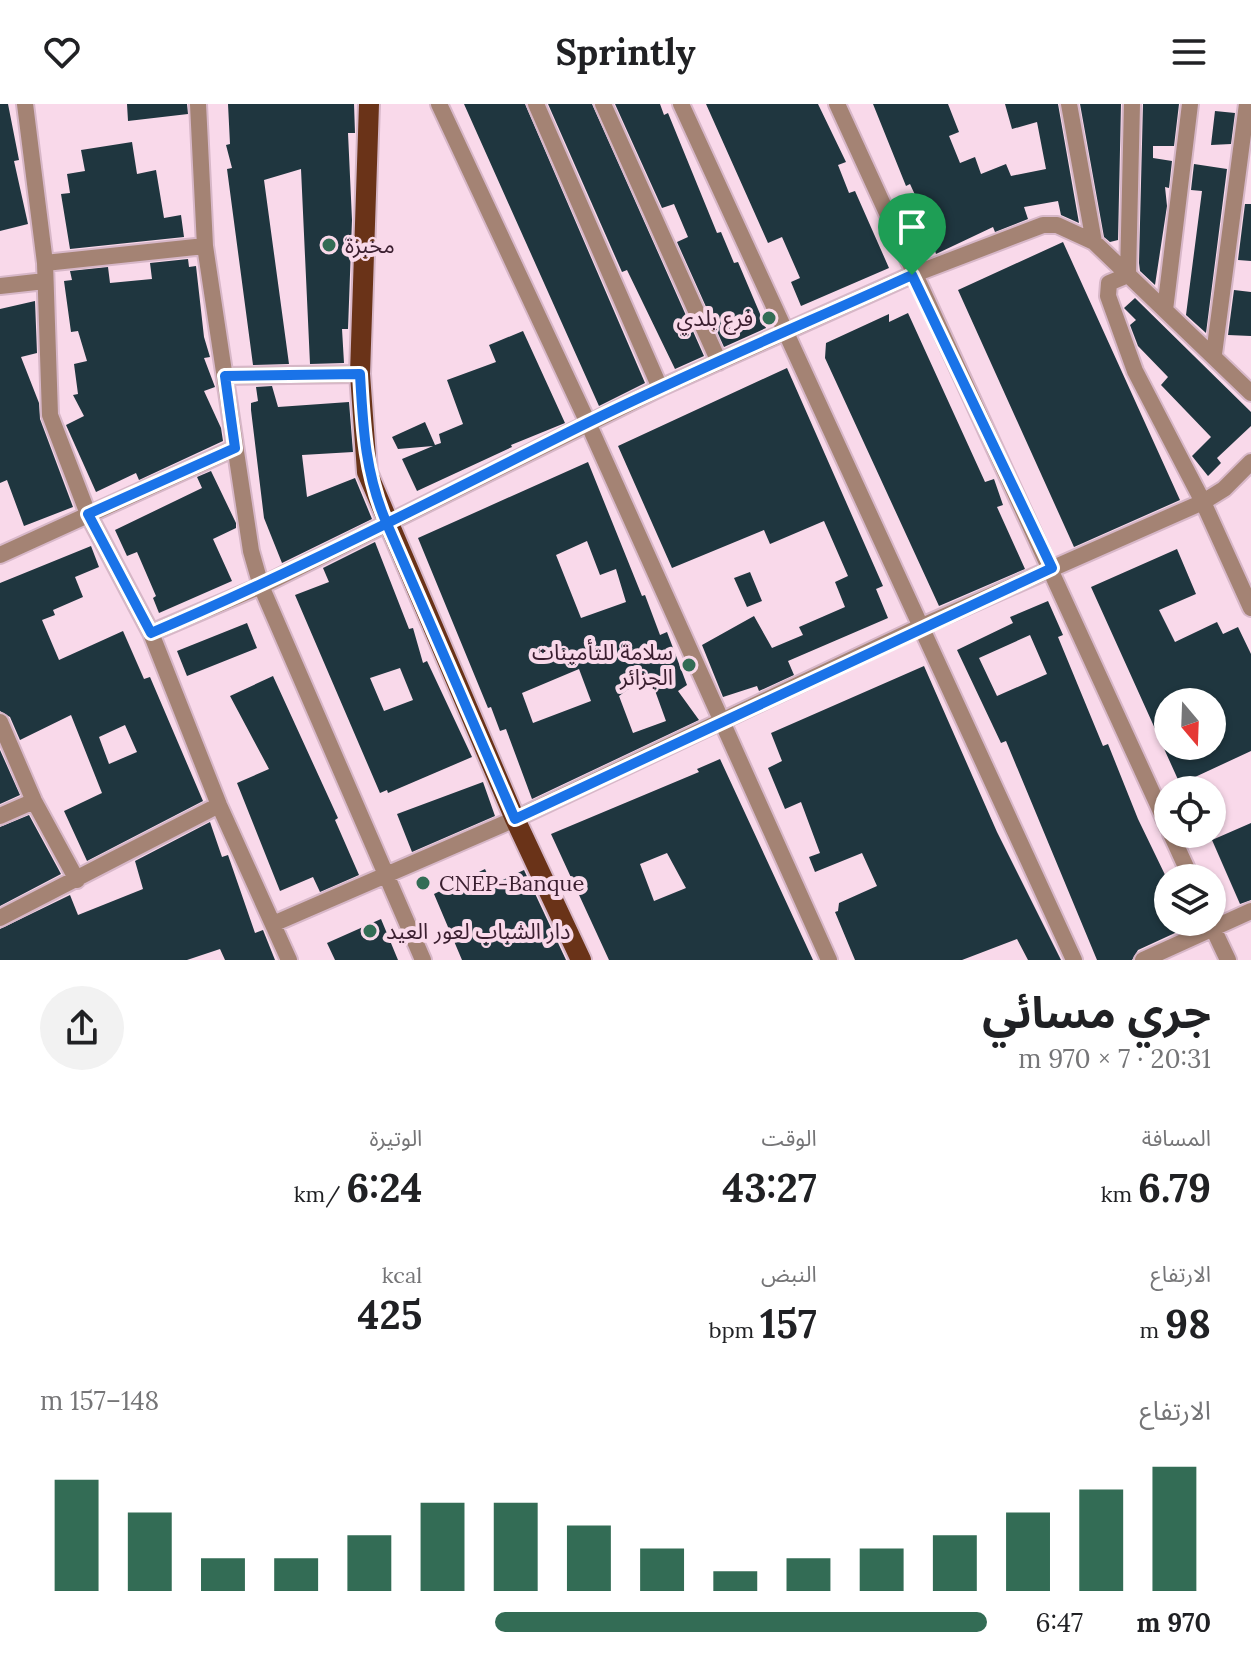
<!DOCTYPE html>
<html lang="ar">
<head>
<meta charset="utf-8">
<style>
  body { margin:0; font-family:Lora,"Noto Sans Arabic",serif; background:#f2f2f2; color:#202124; direction:rtl; height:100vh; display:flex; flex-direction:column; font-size:30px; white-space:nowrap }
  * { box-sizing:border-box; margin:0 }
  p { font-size:26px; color:#757577 }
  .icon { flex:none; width:44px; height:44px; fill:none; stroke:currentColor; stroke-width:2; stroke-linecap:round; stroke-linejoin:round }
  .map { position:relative; height:856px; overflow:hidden; direction:ltr }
  .side { display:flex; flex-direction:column; background:#fff; flex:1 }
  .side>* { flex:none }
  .needle { width:52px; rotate:161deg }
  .buttons { position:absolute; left:1154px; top:584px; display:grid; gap:16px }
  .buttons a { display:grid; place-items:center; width:72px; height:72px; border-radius:50%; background:#fff; box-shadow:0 2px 6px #0004; font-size:40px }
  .pin { position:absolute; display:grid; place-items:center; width:68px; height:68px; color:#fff; margin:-82px -34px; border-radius:50% 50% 50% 0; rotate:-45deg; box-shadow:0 0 8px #0007 }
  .pin .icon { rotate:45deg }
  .round { display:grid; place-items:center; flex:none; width:84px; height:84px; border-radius:42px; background:#f2f2f2 }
  .overview { display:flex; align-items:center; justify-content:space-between; height:136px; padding:0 40px }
  h1 { font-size:44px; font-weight:700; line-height:60px }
  .stats { display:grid; grid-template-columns:repeat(3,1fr); gap:12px; height:136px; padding:8px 40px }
  .stats div { display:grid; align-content:center }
  .stats b { font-size:40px; font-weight:700 }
  .stats small { font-size:22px; font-weight:400 }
  .stats p { font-size:22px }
  .chart { height:224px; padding:16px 40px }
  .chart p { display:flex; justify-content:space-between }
  .chart svg { width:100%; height:144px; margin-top:8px; stroke:#336c55; stroke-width:6 }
  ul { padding:0 40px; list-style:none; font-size:26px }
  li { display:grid; grid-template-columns:128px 96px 1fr; align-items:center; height:60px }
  li i { height:20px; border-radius:10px; background:#336c55 }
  header { display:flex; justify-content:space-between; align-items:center; height:104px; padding:0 40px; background:#fff; font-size:36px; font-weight:700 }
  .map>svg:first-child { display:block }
  .building { fill:#1f363f; fill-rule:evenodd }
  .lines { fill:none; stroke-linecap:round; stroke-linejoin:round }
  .street-casing { stroke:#d7b7c8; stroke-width:20 }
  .primary-casing { stroke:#d7b7c8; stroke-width:24 }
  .street { stroke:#a48374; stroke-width:16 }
  .primary { stroke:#6a3318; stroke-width:20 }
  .route-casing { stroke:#fff; stroke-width:16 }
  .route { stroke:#1a73e8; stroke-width:10 }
  .poi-dot { fill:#336c55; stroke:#f9d9ea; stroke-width:3 }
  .labels { text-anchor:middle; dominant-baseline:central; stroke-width:8; stroke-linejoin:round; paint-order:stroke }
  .poi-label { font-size:22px; fill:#3a1e2f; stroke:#f9d9ea; text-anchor:start }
</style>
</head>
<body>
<header><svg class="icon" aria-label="menu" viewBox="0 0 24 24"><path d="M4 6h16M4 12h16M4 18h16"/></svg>Sprintly<svg class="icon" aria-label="heart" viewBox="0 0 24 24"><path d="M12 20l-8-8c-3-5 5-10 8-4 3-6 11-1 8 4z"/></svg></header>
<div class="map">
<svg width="1251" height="856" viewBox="0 0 1251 856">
  <rect width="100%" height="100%" fill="#f9d9ea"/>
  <path class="building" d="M0,0H8L19,56L14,57L28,120L0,127Z
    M127,0H187L188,10L128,17Z
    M228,0H354L355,29H348L352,116L348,225H342L344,259L310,260L301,65L264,76L289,260L253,261L227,65L232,64L226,41L230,40Z
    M464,0H525L645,279L599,302Z
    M548,0H592L704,252L675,265L627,166L622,168Z
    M615,0H660L664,11L668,9L717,129L721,128L734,159L738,158L766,224L724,243L677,138L688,133L674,100L662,104Z
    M706,0H818L846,58L838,61L849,89L855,87L889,164L801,202L791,178L800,174L782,133L768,139Z
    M873,0H948L959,28L949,32L960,59L975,53L981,70L1006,60L1011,72L1046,65L1037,18L1012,25L1005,0H1058L1079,119L1061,111L1058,97L1024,103L1028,115L995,128L993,123L936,150L922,106L910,80L906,82Z
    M1080,0H1121L1118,136L1110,138L1104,133Z
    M1143,0H1179L1174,42H1153V54L1172,57L1169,84L1165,83L1167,102L1155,181L1140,167L1139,159Z
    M1215,7L1235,9L1231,40L1211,41Z
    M132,38L137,70L156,66L164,114L181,111L184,133L70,145L61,90L70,89L67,70L85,67L81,46Z
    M1194,60L1227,65L1206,229L1186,211L1202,87L1191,86Z
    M1245,100H1251V157L1238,156Z
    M1063,138L1180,396L1074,443L958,186Z
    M188,155L189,163L196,162L204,233L210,253L204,254L215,283L204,287L221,324L223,337L139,376L136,369L96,388L66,321L84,312L73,291L78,290L74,260L87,257L78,227L71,228L64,177L72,176L70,167L108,163L110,179L152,175L150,159Z
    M1234,186L1251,188V232L1228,231Z
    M1135,194L1251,308V322L1217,354L1221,359L1208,372L1192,352L1211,333L1161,281L1168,273L1138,242L1130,221L1136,216L1124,204Z
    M35,197L37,249L21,253L39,299L40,315L73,403L24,422L7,376L0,379V205Z
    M908,209L985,378L994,375L1003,401L997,403L1025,465L939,502L825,254L826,239L889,210V218Z
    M523,227L565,319L511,341L512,343L417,387L402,355L433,342L398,345L392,333L425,318L435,341L441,339L439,330L463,320L447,276L496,258L489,241Z
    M787,264L883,482L876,485L888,514L788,557L794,571L759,587L757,582L723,593L702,541L754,512L772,544L803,531L799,523L845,503L835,478L848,472L824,417L770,440L764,426L672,464L618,342Z
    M272,282L278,303L349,298L353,348L302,351L307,393L355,374L372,415L282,459L264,414L251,306V299L258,297L256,283Z
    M588,358L642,492L645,491L660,531L667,528L687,581L678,587L699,616L532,695L506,625L500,627L491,603L488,604L418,434ZM587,437L600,471L616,465L626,498L581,514L556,451ZM579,565L591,597L533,619L522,589ZM649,570L666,617L633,629L619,592Z
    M211,367L236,419V424L213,435L232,477L159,509L153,494L156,492L137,448L127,452L115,426L202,384L197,373Z
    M375,438L409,525L413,524L423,559L427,557L472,653L388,689L387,686L380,689L295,491L329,478L323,464ZM400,564L413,596L384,607L370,574Z
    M91,442L99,463L75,473L83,493L53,506L55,511L42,516L59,556L123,527L144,575L150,573L203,697L87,757L64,707L102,689L71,611L20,636L10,613L0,607V479ZM125,621L137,648L109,660L99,633Z
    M1177,445L1196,490L1159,506L1175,538L1217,518L1223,530L1238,523L1251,550V647L1180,680L1091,483ZM1168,598H1212V642H1168Z
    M750,468L762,497L747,503L734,474Z
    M1048,497L1063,531L1058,533L1103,642L1108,640L1138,715L1168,777V818H1186L1188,823L1138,846L1132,856H1097L1006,637L1001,639L957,546L1013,519L1010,513ZM1030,531L1047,570L997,592L979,554Z
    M247,519L257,544L187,572L177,547Z
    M924,562L997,728L1061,856H1028L1017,835L962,856H855L835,808L838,807L839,799L877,782L862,749L815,768L809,753L820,749L801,698L785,705L768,664L782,657L771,629Z
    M273,572L338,714L335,716L359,771L320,788L313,773L280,787L237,679L269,665L230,592Z
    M0,646L20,691L0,700Z
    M720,655L813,856H609L551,730L699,668L697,665ZM667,749L686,784L654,797L640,760Z
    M483,678L495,712L412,748L397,710Z
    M29,711L61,770L0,802V723Z
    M210,718L222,753L228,751L255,829L263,826L275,856H225L220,845L187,856H0V825L70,791L78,811L143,785L135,757Z
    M1251,719V796L1240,800L1212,736Z
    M485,765L492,781L524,766L566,856H462L434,790Z
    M381,815L398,856H335L327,839Z"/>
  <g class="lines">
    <g class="street-casing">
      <path id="street" d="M25,0L45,159L50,311L88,410L151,529L261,482L660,284L912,171L1043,121H1057L1094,138L1251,289
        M198,0L205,142L251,447L261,482L423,856
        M439,0L588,319L829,856
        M536,0L660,284
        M603,0L719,258
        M681,0L1074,856
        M837,0L1168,723
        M1069,0L1094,138
        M1132,0L1128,171L1109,179L1108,192L1135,267L1203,398L1251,504
        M45,159L205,142
        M0,182L45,177
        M1165,206L1190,0
        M1214,250L1247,0
        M225,272L360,270
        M0,451L235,344
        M151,529L219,701L289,856
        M0,618L34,697L77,776
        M0,712L34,697
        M1171,730L1191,774
        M0,814L219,701
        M1210,818L1228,856
        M273,820L515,715L922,522L1203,398L1224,385L1251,358
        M1143,856L1251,807"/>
    </g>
    <g class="primary-casing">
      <path id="primary" d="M369,0L360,270L367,368L515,715L581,856"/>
    </g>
    <use href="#street" class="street"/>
    <use href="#primary" class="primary"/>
  </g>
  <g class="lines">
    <g class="route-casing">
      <path id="route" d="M912,171C804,220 694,266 587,319C442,391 300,466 151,529L88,410L235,344L225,272L360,270C363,323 365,370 387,420L515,715L1052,464L912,171"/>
    </g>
    <use href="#route" class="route"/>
  </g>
  <g class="poi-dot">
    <circle cx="329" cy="141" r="8"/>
    <circle cx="769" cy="214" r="8"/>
    <circle cx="689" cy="561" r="8"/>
    <circle cx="423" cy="779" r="8"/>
    <circle cx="370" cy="827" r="8"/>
  </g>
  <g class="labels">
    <g class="poi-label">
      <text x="345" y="141">مخبزة</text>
      <text x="753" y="214" text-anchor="end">فرع بلدي</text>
      <text x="673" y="548" text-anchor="end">سلامة للتأمينات<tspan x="673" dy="25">الجزائر</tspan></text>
      <text x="439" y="779">CNEP-Banque</text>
      <text x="386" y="827">دار الشباب لعور العيد</text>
    </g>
  </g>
</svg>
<div class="buttons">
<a><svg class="needle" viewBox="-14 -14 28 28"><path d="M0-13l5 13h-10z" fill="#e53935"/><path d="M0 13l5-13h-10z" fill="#757577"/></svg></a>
<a><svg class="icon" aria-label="locate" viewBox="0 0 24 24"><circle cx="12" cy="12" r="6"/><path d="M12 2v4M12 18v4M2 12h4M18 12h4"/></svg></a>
<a><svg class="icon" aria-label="layers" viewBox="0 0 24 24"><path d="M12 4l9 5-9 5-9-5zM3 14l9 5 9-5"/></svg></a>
</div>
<div class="pin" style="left:912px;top:171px;background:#1e9e55"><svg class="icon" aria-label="arrive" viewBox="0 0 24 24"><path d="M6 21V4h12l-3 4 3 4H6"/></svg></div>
</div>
<section class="side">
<div class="overview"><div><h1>جري مسائي</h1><p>20:31 · 7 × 970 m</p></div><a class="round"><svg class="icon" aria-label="share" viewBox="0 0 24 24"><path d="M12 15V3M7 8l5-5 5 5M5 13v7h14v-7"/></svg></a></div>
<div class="stats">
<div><p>المسافة</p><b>6.79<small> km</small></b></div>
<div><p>الوقت</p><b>43:27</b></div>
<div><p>الوتيرة</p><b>6:24<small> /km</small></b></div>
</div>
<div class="stats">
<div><p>الارتفاع</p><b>98<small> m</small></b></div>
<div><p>النبض</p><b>157<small> bpm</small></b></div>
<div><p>kcal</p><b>425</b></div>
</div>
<div class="chart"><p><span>الارتفاع</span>148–157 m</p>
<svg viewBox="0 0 160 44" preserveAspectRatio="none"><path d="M5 44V10M15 44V20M25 44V34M35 44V34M45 44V27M55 44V17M65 44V17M75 44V24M85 44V31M95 44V38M105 44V34M115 44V31M125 44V27M135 44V20M145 44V13M155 44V6"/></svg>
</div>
<ul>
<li><b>970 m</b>6:47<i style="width:52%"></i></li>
</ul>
</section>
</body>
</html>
